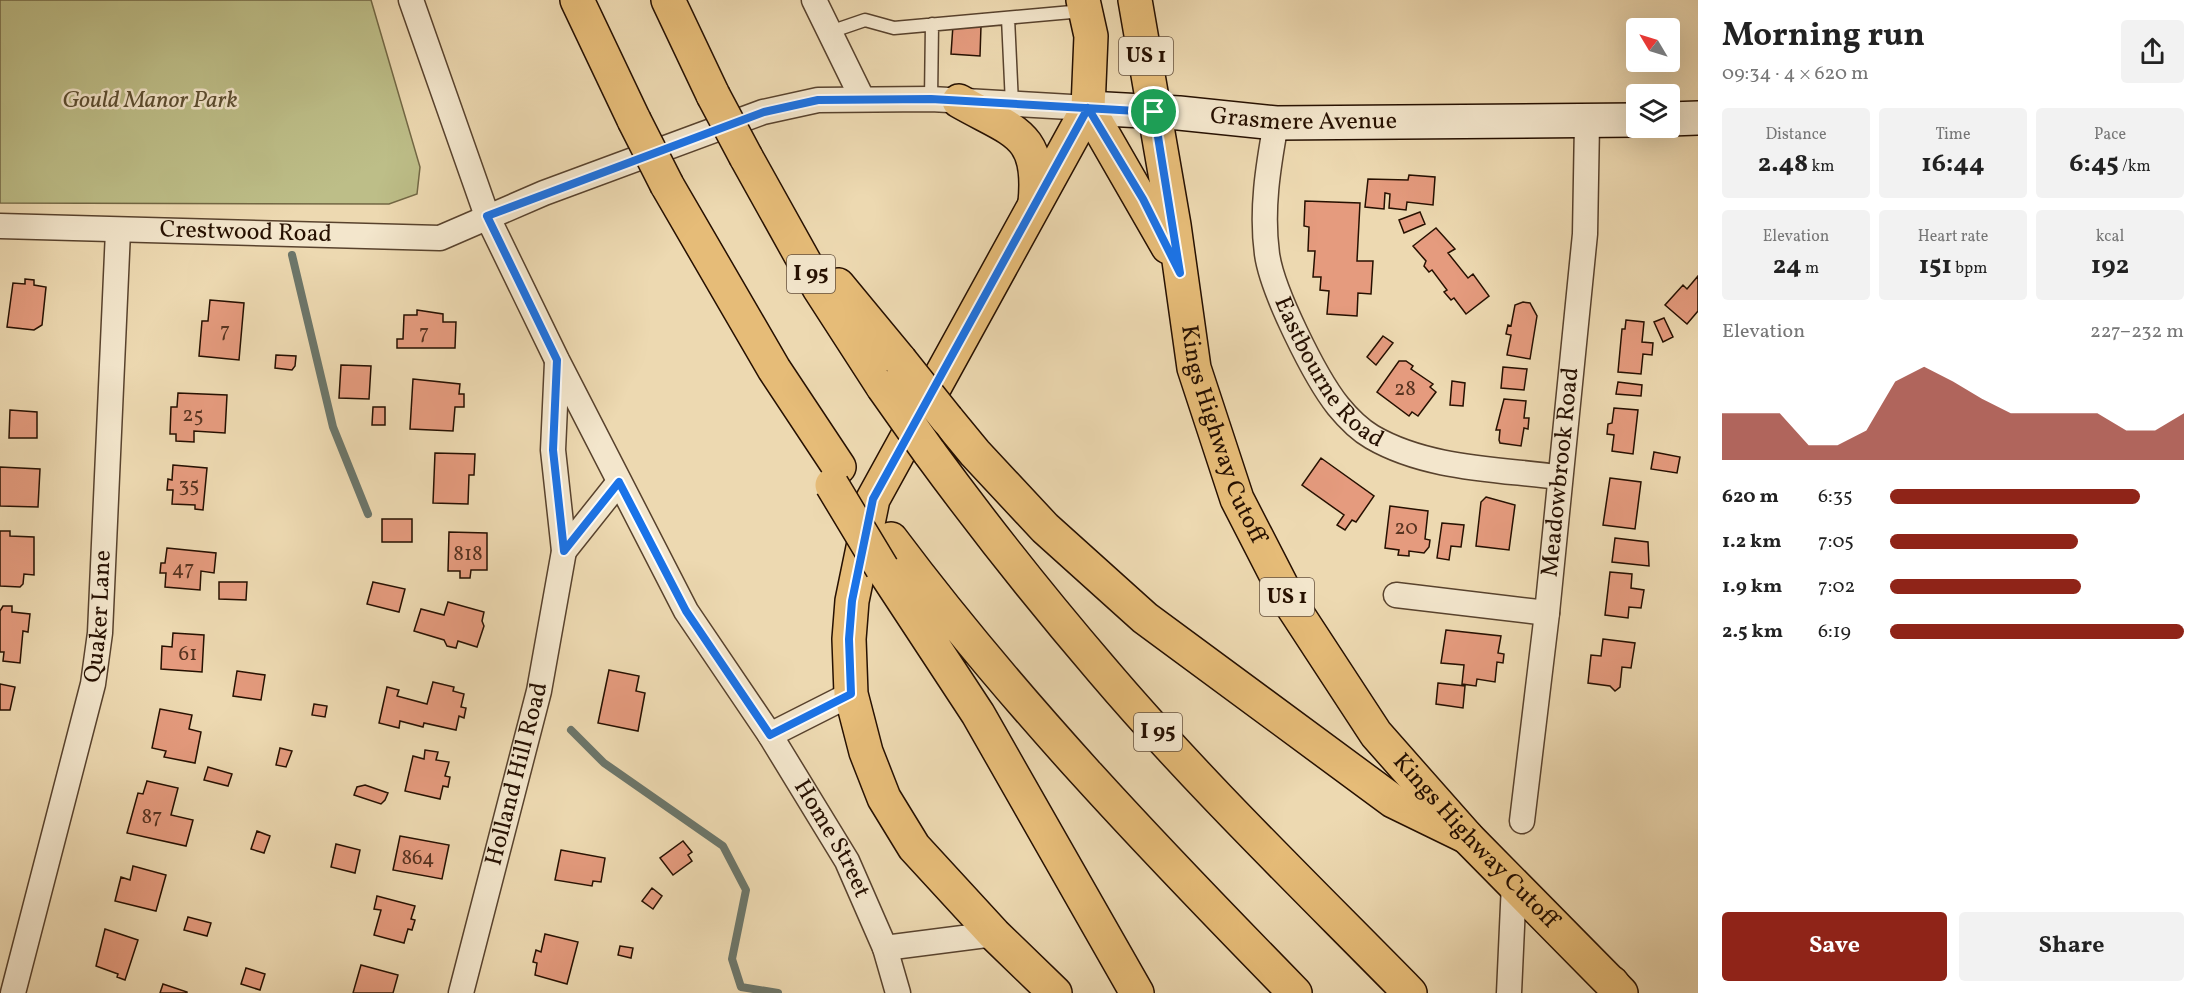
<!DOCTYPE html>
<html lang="en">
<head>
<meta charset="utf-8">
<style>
  body { margin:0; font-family:Vollkorn,serif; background:#f2f2f2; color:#222; height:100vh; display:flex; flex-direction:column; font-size:22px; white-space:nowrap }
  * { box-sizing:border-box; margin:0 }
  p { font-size:20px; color:#767676 }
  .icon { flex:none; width:33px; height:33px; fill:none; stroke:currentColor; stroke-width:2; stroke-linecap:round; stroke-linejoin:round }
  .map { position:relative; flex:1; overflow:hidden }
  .panel { display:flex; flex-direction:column; background:#fff; width:510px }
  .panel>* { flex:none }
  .needle { width:39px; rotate:308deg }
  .buttons { position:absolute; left:1626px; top:18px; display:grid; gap:12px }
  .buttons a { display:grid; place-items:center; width:54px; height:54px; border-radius:6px; background:#fff; box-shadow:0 6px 24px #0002; font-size:30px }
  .pin { position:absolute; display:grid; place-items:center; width:51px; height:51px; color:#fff; margin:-26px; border:3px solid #fff; border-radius:50%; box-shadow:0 2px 6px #0007 }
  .round { display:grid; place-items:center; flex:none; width:63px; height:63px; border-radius:6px; background:#f2f2f2 }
  .summary { display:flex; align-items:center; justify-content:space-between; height:102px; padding:0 24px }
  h1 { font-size:33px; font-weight:700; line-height:45px }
  .stats { display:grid; grid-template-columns:repeat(3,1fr); gap:9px; height:102px; padding:6px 24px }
  .stats div { display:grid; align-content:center; border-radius:6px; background:#f2f2f2; text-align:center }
  .stats b { font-size:26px; font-weight:700 }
  .stats small { font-size:16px; font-weight:400 }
  .stats p { font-size:16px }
  .chart { height:168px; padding:12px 24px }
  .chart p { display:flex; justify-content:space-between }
  .chart svg { width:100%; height:108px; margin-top:6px; fill:#8f2418; opacity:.7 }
  .button { display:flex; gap:12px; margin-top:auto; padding:12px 24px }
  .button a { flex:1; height:69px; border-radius:6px; background:#8f2418; color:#fff; font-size:24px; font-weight:700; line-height:69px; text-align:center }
  .button a+a { background:#f2f2f2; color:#222 }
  ul { padding:0 24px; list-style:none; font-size:20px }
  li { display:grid; grid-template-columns:96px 72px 1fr; align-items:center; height:45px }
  li i { height:15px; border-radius:8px; background:#8f2418 }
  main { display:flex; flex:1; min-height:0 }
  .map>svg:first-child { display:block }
  .green { fill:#bdbe88; stroke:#726744; stroke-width:1.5 }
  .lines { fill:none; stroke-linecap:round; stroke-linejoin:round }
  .stream { stroke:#6c766a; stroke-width:8 }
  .building { fill:#e59b7e; stroke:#261001; stroke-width:1.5 }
  .lane-casing { stroke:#58422d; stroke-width:15 }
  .street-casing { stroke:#58422d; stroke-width:27 }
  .secondary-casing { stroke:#261001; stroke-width:36 }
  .primary-casing { stroke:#261001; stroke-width:36 }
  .highway-casing { stroke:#261001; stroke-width:36 }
  .lane { stroke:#f3e6cc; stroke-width:12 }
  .street { stroke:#f3e6cc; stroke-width:24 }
  .secondary { stroke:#f3e6cc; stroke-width:33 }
  .primary { stroke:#e6bc78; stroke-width:33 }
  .highway { stroke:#e6bc78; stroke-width:33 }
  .highway-bridge-casing { stroke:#261001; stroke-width:36; stroke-linecap:butt }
  .highway-bridge { stroke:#e6bc78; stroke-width:33 }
  .route-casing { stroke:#fff; stroke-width:12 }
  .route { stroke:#1a73e8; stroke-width:8 }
  .labels { text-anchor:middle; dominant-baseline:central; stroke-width:5; stroke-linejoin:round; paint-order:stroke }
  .number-label { font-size:21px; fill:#563320 }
  .shield { fill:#f3e6cc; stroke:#64503e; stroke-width:1.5 }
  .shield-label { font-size:22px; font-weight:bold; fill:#261001 }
  .park-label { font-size:24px; font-style:italic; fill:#5b4d30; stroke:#f3e6cc }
  .street-label { font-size:24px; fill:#261001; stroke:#f3e6cc }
</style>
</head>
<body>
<main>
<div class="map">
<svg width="1698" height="993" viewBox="0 0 1698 993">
  <rect width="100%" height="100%" fill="#edd9b1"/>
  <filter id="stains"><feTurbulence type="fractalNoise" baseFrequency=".00333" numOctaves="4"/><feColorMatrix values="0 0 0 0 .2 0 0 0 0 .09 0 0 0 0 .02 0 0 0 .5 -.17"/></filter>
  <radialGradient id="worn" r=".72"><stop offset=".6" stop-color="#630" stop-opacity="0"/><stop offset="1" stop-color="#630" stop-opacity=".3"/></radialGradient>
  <path class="green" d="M0,0H371L420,167L417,194L389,204L0,203Z"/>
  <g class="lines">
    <path class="stream" d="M292,255L333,427L368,514
      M571,730L604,763L723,846L746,890L732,959L741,987L778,993"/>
  </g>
  <path class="building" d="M953,25L981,26L980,56L951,54Z
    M1409,175L1435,177L1433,205L1407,202L1406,210L1389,208L1390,194L1385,193L1384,209L1365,207L1368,179L1408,180Z
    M1305,201L1360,203L1357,261H1373L1371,294L1358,293L1357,316L1327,314L1329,291L1320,290L1321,277H1313L1315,251H1308L1309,227L1304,226Z
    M1420,212L1425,224L1404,233L1399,220Z
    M1436,228L1455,249L1448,253L1468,278L1473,274L1489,296L1466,314L1454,298L1451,300L1444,292L1447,290L1432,270L1429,272L1424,266L1426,261L1413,246Z
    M1698,276V311L1687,324L1665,305L1683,285L1687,289Z
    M25,279L34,280V285L46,287L42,325L34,330L7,327L13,283L25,284Z
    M210,300L244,303L239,360L199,356L202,321H208Z
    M1523,302L1530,303L1537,316L1530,359L1507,355L1511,335L1506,334L1508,325L1511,326L1515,305Z
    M417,310L443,314V322H456L455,348H397V339H403L404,315H417Z
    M1664,318L1673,337L1663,342L1654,322Z
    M1626,320L1644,322L1642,342L1653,343L1652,355L1643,354L1641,374L1618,372L1622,329H1625Z
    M1383,336L1393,343L1376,365L1367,357Z
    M276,355L296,356L295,366L292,370L275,368Z
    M1399,361H1406L1413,366L1411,369L1433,384L1430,387L1436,392L1418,416L1412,412L1409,416L1377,392Z
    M341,365L371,366L369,399L339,398Z
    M1503,367L1527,369L1524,390L1501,388Z
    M413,379L460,384L459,394H464V407H455L453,431L410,429Z
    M1452,381L1465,383L1463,406L1450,405Z
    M1618,382L1642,385L1641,396L1616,394Z
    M178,393L227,395L225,433L194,431V442L176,441V434H170L171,407H177Z
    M1504,399L1526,401L1524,418H1529L1528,429L1524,428L1521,446L1500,443L1499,440L1500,430H1496Z
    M373,407H385V425H372Z
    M1614,408L1638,410L1633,454L1612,451L1614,435L1607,434L1608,424L1612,423Z
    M10,410L37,412V438H9Z
    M1654,452L1680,457L1677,473L1651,469Z
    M435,453L475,454L474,475H469L468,504L433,503Z
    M1321,458L1374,496L1356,522L1352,520L1345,530L1337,525L1344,515L1302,485Z
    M173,465L207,468L203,510L195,509V505L172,504L173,490H167L168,479L172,480Z
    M0,467L40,469L38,507L0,506Z
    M1610,478L1641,482L1635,529L1603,525Z
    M1486,497L1515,505L1509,550L1476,546L1481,502Z
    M1390,506L1428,511L1425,539L1430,540L1429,547L1424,553L1409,551V556L1398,555L1399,550L1385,548Z
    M382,519H412V542H382Z
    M1442,523L1464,525L1461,547L1451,546L1449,560L1437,558Z
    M0,531H10V536L34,537V575L24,574L23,584L20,587L0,586Z
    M449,532L487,533V570H471L470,578H460V571H448Z
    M1615,538L1648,542L1649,566L1612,562Z
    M167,548L216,553L214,573L201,571L200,590L165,587L166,573H160L161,563H165Z
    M1610,572L1632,574L1631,588L1644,590L1641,608L1629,607L1628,618L1605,615Z
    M219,582H247L246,600L219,599Z
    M373,582L405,589L399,612L367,604Z
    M448,602L484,612L482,621L484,626L477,647L458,641L456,648L447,646L444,640L414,631L421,609L444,615Z
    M3,606H12V612L30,614L28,632L23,631L20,663L3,661L4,652H0V611Z
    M1446,630L1501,636L1498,653L1504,654L1503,663L1497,662L1495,682L1477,679L1476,686L1462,684L1464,665L1441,663Z
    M173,633L204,635L202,672L161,669L162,646L172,647Z
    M1603,639L1635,643L1631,668L1622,667L1620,687L1615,691L1610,686L1588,683L1591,655L1601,656Z
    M609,670L639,676L636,691L645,693L638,731L598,723Z
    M237,671L265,675L261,700L233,696Z
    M433,682L454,687L453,691L464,694L461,707L466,708L464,718L459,716L456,730L424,723L423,727L400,721L399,728L379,723L387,687L399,690L397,696L427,704Z
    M1438,683L1465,686L1463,708L1436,704Z
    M0,684L15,687L10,710H0Z
    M314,704L327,706L325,717L312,715Z
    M160,709L192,715L189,729L201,732L195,763L164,757L166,751L152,748Z
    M280,748L292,751L286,767L276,765Z
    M425,750L438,752L436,760L449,762L445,776L450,777L448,787L443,786L440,799L405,791L413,756L424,759Z
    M208,767L232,774L228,786L204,780Z
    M147,781L178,788L171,815L193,820L186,846L127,833L138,793L143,794Z
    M365,785L388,793L385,800L381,804L354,795L357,787Z
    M257,831L270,836L264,853L251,849Z
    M400,836L449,845L442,879L393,870Z
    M683,841L692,852L688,855L692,861L673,875L660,858Z
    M336,844L360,850L355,873L331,867Z
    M561,850L605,858L601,882L593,881L592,886L555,880Z
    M133,866L166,875L156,911L115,901L121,877L130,880Z
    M652,888L662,896L653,909L642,901Z
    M377,896L415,906L411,919L415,920L412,930L408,929L404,943L374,935L381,910L374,909Z
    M188,917L211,923L207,936L184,930Z
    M105,929L138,940L125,980L117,977L118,974L96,966Z
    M545,934L578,942L567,984L535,975L537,963L533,962L536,950L541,952Z
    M620,946L633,948L631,958L618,955Z
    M361,965L398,975L393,993H353Z
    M246,968L265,974L260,990L241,984Z
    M163,984L187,992V993H160Z"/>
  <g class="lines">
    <g class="lane-casing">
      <path id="lane" d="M1008,18L1012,104
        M830,32L865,20L894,28L1083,11
        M931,99L932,24"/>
    </g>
    <g class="street-casing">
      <g id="street">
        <path id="s1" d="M411,0L487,216L557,360L686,611L770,735L847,861L885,948L898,993"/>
        <path d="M814,0L862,98"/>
        <path id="s2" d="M1276,123C1268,167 1261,210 1267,254C1272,291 1315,377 1338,406C1347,417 1360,430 1372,437C1427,469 1497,469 1558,477"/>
        <path id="s3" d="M0,226L440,238L544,193L763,112L818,100L931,99L1088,108"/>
        <path d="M564,551L619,482"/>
        <path d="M1396,595L1547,613"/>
        <path d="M770,735L851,694"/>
        <path id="s4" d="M1522,821L1547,613L1585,234L1587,123"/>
        <path d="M885,948L994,934"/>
        <path id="s5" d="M13,993L93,684L100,633L118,231"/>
        <path id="s6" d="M461,993L539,691L564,551L553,450L557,362"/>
        <path d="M1509,993L1514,883"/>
      </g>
    </g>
    <g class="secondary-casing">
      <g id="secondary">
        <path id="s7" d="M1088,108L1179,113L1276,123L1636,120"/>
        <path d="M1670,119L1698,118"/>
      </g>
    </g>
    <g class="primary-casing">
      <g id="primary">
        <path id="s8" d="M1135,0L1174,225L1194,368L1237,499L1291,604L1376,734L1467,837L1621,993"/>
        <path d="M959,101C1013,132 1042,132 1035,203"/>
        <path d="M1088,108L1168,247"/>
        <path d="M1055,993L994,934L914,847L884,798L866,752L851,694L849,639L852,601L873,499L1088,108L1091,36L1083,0"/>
      </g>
    </g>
    <g class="highway-casing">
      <path id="highway" d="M577,0L634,120
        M668,0L713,95
        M746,157L819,288L883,387
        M667,185L774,369L839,467
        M838,285L900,360
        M947,419L975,453L1045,528L1145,618L1393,801L1467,837
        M929,452C984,527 1041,599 1102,670C1198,783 1306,887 1410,993
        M891,539C1013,702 1153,848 1295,993
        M882,568L978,714L1137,993
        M1612,983L1619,993"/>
    </g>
    <use href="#lane" class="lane"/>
    <use href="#street" class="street"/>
    <use href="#secondary" class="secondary"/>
    <use href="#primary" class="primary"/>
    <use href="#highway" class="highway"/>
    <g class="highway-bridge-casing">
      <path id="highway-bridge" d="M713,95L746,157
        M634,120L667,185
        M900,360L947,419
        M883,387L929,452
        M832,485L882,568"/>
    </g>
    <use href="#highway-bridge" class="highway-bridge"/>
  </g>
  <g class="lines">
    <g class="route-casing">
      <path id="route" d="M1154,112L931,99L818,100L764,112L487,216L557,360L553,450L564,551L619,482L686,611L770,735L851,694L849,639L852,601L873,499L1088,108L1143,199L1180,273L1154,112"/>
    </g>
    <use href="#route" class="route"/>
  </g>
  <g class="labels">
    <g class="number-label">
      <text x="225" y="331">7</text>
      <text x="424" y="333">7</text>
      <text x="1405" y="389">28</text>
      <text x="193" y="415">25</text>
      <text x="189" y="485">35</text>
      <text x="1406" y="528">20</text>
      <text x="468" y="554">818</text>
      <text x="183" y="569">47</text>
      <text x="188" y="654">61</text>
      <text x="152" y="817">87</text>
      <text x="418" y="858">864</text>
    </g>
    <g class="shield">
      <rect x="1119" y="37" width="54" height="38" rx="4.5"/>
      <rect x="787" y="255" width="48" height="38" rx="4.5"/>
      <rect x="1260" y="578" width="54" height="38" rx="4.5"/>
      <rect x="1134" y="713" width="48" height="38" rx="4.5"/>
    </g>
    <g class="shield-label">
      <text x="1146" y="56">US 1</text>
      <text x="811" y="274">I 95</text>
      <text x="1287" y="597">US 1</text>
      <text x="1158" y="732">I 95</text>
    </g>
    <g class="park-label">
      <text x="150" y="101">Gould Manor Park</text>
    </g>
    <g class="street-label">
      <text stroke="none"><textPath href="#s7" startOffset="216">Grasmere Avenue</textPath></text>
      <text stroke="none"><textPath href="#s3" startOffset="246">Crestwood Road</textPath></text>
      <text stroke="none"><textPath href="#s2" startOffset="268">Eastbourne Road</textPath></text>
      <text stroke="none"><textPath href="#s8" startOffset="444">Kings Highway Cutoff</textPath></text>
      <text stroke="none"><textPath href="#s4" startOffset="351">Meadowbrook Road</textPath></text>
      <text stroke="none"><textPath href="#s5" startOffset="387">Quaker Lane</textPath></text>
      <text stroke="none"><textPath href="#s6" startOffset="226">Holland Hill Road</textPath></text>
      <text stroke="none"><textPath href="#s1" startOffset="942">Home Street</textPath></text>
      <text stroke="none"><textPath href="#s8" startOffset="930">Kings Highway Cutoff</textPath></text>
    </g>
  </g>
  <rect width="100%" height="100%" filter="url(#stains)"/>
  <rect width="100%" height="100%" fill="url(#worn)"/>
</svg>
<div class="buttons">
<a><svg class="needle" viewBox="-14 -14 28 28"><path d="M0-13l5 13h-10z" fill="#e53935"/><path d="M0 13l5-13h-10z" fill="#767676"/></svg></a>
<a><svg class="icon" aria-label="layers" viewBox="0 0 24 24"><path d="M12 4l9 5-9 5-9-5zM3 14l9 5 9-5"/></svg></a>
</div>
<div class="pin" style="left:1154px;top:112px;background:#1e9e55"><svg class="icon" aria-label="arrive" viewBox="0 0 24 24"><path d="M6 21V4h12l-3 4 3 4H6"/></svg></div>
</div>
<section class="panel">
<div class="summary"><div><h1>Morning run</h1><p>09:34 · 4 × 620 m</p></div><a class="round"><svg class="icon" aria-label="share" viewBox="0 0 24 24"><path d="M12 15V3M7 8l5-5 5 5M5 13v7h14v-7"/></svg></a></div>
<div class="stats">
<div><p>Distance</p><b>2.48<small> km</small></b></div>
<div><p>Time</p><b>16:44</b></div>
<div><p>Pace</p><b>6:45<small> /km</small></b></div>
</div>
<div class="stats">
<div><p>Elevation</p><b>24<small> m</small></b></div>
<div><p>Heart rate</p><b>151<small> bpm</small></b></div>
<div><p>kcal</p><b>192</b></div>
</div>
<div class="chart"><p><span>Elevation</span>227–232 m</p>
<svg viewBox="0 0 160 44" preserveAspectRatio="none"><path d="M0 44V25L10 25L20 25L30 38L40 38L50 32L60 12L70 6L80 12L90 19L100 25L110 25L120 25L130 25L140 32L150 32L160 25V44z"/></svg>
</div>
<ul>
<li><b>620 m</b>6:35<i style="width:85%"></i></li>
<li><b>1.2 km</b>7:05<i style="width:64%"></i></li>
<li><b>1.9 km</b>7:02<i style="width:65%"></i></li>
<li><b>2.5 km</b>6:19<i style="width:100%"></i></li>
</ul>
<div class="button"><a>Save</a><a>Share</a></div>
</section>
</main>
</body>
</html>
